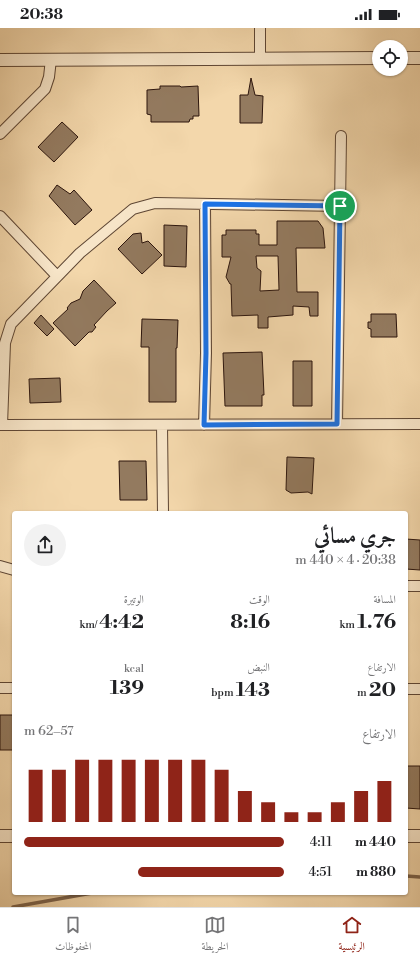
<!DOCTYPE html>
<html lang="ar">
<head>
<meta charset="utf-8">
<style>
  body { margin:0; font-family:"Libre Bodoni",Amiri,serif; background:#f2f2f2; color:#202124; direction:rtl; height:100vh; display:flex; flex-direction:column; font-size:15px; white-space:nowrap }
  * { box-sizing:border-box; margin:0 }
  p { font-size:13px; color:#757577 }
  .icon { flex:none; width:22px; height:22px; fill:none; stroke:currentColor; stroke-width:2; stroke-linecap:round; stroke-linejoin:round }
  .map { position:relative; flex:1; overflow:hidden; direction:ltr }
  .panel { position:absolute; left:12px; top:483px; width:396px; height:384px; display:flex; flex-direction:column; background:#fff; border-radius:4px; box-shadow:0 1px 3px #0004; direction:rtl }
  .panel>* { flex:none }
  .controls { position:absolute; left:372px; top:12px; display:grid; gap:8px }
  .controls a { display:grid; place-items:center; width:36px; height:36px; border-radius:50%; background:#fff; box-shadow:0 1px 3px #0004; font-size:20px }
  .pin { position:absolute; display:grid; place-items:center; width:34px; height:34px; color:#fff; margin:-17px; border:2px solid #fff; border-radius:50%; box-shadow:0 1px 4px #0007 }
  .round { display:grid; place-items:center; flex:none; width:42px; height:42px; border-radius:21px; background:#f2f2f2 }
  .overview { display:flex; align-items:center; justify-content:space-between; height:68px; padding:0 12px }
  h1 { font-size:22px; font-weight:800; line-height:30px }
  .metrics { display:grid; grid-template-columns:repeat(3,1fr); gap:6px; height:68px; padding:4px 12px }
  .metrics div { display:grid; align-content:center }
  .metrics b { font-size:20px; font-weight:800 }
  .metrics small { font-size:11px; font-weight:400 }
  .metrics p { font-size:11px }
  .chart { height:112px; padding:8px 12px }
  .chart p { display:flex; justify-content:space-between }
  .chart svg { width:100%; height:72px; margin-top:4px; stroke:#8f2418; stroke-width:6 }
  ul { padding:0 12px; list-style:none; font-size:13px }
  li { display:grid; grid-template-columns:64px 48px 1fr; align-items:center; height:30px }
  li i { height:10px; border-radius:5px; background:#8f2418 }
  .status { display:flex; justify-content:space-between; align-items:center; height:28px; padding:0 20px; background:#fff; direction:ltr }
  .status svg { height:11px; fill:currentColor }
  .tab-bar { display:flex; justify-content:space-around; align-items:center; height:56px; border-top:1px solid #e0e0e0; background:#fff; font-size:11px; color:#757577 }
  .tab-bar a { display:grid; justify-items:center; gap:2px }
  .tab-bar .selected { color:#8f2418 }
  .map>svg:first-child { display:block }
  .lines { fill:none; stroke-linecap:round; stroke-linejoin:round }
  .stream { stroke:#7b624b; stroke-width:3.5 }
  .building { fill:#937a5f; stroke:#2c150d; fill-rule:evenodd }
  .minor-casing { stroke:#5e4634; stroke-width:12 }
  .tertiary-casing { stroke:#5e4634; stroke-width:14 }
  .minor { stroke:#f7e5c8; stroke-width:10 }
  .tertiary { stroke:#f7e5c8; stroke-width:12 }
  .route-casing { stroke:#fff; stroke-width:8 }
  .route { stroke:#1a73e8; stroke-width:5 }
</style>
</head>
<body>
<div class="status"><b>20:38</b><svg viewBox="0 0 49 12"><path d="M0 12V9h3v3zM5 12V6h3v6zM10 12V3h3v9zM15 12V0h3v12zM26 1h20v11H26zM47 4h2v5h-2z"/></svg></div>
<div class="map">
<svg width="420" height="879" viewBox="0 0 420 879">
  <rect width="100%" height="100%" fill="#f3d7ab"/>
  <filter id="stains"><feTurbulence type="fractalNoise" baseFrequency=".005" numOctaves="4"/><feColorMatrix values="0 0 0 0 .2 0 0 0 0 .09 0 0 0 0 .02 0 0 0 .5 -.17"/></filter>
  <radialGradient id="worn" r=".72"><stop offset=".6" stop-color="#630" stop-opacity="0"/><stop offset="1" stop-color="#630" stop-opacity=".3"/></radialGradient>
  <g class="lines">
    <path class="stream" d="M406,848L420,849
      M13,879L92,865"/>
  </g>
  <path class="building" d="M251,50L255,67L263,68L262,95H240V67H248Z
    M160,58H180L181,59L198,58L199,88H193V91H190L189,94H151V87L147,86V62L160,61Z
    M62,94L78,109L54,134L38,119Z
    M57,157L70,166L74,162L92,182L75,197L49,168Z
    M277,193H318L323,200L325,220H296L297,264H318V288H310L309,279L293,278V287L268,289V300H258V287L232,288L231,256H230L226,249L231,229H222V207H226V202H256V206H259V217H277ZM256,228H278L279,262L260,263L261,243L257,240Z
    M164,197L187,198L186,239L164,238Z
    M141,205L142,215L148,213L162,227L142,246L118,221L133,206Z
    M94,252L116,275L107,283L94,297L96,299L92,304H89L75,318L53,295L68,281L67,280L71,275L80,271L83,263Z
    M371,286H396L397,309H371V301L368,300V294H371Z
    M41,287L54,301L47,308L34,295Z
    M142,291L178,292L177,320H176V374H149V319H141Z
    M262,324L264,367H262V378H225L223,325Z
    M293,333H312V378H293Z
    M60,350L61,374L30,375L29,351Z
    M287,429L314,430L312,466L308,464L291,465L286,462Z
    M119,433H146L147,472H120Z
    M406,511L420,512V542L406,541Z
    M0,687H14V722H0Z
    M406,738H420V781L406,780Z"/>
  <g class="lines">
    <g class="minor-casing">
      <path id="minor" d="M260,31V0
        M0,106L45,61L49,49L51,31
        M0,188L57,248
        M337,396L341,108
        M0,397L420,396
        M2,397L5,315L11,296L80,225L133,181L155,175L340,178
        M162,397L163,485
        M204,397L206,325L205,176
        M0,538L14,542
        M406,558H420
        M0,660H14
        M406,661H420"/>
    </g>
    <g class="tertiary-casing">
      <path id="tertiary" d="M401,30H420
        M0,32L379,30
        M0,808H14
        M406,808H420"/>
    </g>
    <use href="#minor" class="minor"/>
    <use href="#tertiary" class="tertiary"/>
  </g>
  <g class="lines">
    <g class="route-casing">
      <path id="route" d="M205,176L340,178L337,396L204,397L206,325Z"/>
    </g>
    <use href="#route" class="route"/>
  </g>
  <rect width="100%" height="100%" filter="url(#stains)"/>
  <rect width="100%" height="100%" fill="url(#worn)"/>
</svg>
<div class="controls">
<a><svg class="icon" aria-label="locate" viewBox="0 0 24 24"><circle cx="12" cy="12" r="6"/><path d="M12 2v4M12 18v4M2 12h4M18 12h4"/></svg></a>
</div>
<div class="pin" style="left:340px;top:178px;background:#1e9e55"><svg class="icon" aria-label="arrive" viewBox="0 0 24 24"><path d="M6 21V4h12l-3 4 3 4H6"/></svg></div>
<section class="panel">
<div class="overview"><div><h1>جري مسائي</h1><p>20:38 · 4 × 440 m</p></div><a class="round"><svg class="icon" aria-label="share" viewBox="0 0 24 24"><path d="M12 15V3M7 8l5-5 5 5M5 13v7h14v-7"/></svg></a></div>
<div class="metrics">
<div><p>المسافة</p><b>1.76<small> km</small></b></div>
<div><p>الوقت</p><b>8:16</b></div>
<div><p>الوتيرة</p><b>4:42<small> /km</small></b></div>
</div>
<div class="metrics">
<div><p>الارتفاع</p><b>20<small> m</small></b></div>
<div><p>النبض</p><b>143<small> bpm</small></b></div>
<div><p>kcal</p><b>139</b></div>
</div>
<div class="chart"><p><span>الارتفاع</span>57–62 m</p>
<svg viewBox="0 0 160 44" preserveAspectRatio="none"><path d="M5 44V12M15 44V12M25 44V6M35 44V6M45 44V6M55 44V6M65 44V6M75 44V6M85 44V12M95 44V25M105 44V32M115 44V38M125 44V38M135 44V32M145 44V25M155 44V19"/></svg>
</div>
<ul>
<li><b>440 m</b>4:11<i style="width:100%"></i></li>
<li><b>880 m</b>4:51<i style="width:56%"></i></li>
</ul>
</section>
</div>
<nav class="tab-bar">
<a class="selected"><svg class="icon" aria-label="home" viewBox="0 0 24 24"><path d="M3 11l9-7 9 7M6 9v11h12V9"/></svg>الرئيسية</a>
<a><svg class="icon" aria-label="map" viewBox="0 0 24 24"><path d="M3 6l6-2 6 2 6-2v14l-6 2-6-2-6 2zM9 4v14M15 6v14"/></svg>الخريطة</a>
<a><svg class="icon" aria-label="saved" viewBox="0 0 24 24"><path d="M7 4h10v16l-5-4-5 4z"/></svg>المحفوظات</a>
</nav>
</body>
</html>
